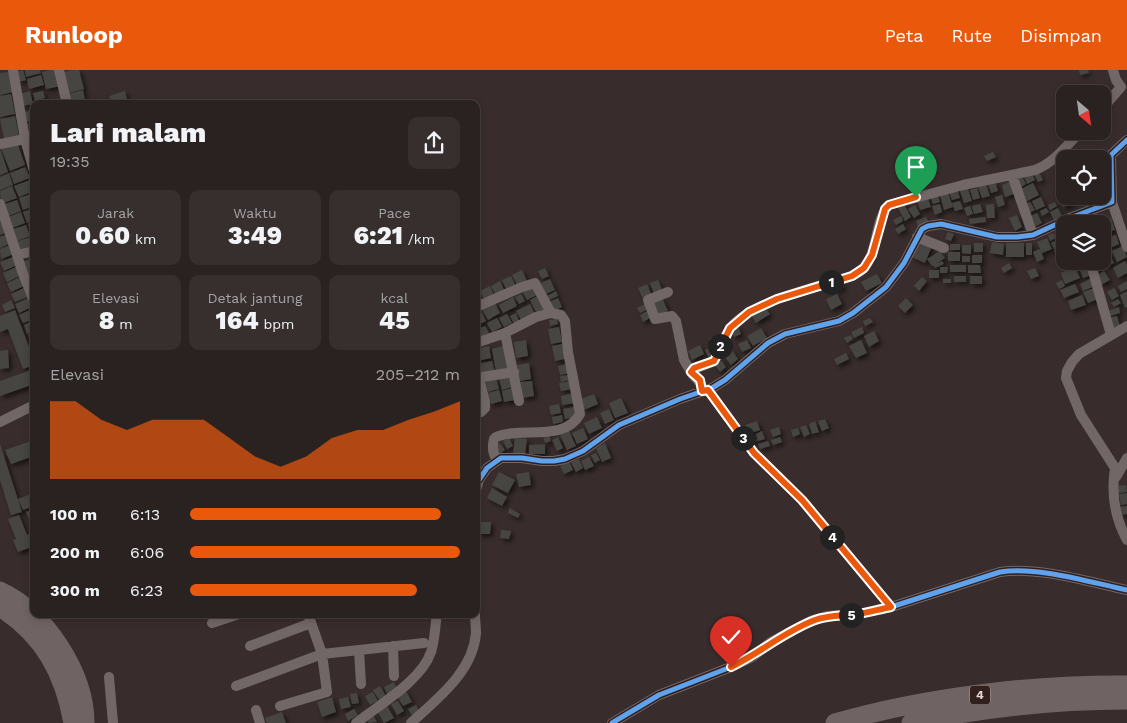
<!DOCTYPE html>
<html lang="id">
<head>
<meta charset="utf-8">
<style>
  body { margin:0; font-family:"Work Sans",sans-serif; background:#362f2e; color:#f1f3f6; height:100vh; display:flex; flex-direction:column; font-size:19px; white-space:nowrap }
  * { box-sizing:border-box; margin:0 }
  p { font-size:16px; color:#a5a4a5 }
  .icon { flex:none; width:28px; height:28px; fill:none; stroke:currentColor; stroke-width:2; stroke-linecap:round; stroke-linejoin:round }
  .map { position:relative; flex:1; overflow:hidden }
  .sheet { position:absolute; left:30px; top:30px; width:450px; height:518px; display:flex; flex-direction:column; background:#2a2221; border-radius:10px; box-shadow:0 2px 8px #0003,0 0 0 1px #463f3f }
  .sheet>* { flex:none }
  .needle { width:32px; rotate:151deg }
  .buttons { position:absolute; left:1056px; top:15px; display:grid; gap:10px }
  .buttons a { display:grid; place-items:center; width:55px; height:55px; border-radius:10px; background:#2a2221; box-shadow:0 2px 8px #0003,0 0 0 1px #463f3f; font-size:25px }
  .pin { position:absolute; display:grid; place-items:center; width:42px; height:42px; color:#fff; margin:-51px -21px; border-radius:50% 50% 50% 0; rotate:-45deg; box-shadow:0 0 5px #0007 }
  .pin .icon { rotate:45deg }
  .km { position:absolute; width:25px; height:25px; margin:-12px; border-radius:50%; background:#222; color:#fff; font-size:14px; line-height:25px; text-align:center }
  .round { display:grid; place-items:center; flex:none; width:52px; height:52px; border-radius:10px; background:#362f2e }
  .headline { display:flex; align-items:center; justify-content:space-between; height:85px; padding:0 20px }
  h1 { font-size:28px; font-weight:800; line-height:38px }
  .stats { display:grid; grid-template-columns:repeat(3,1fr); gap:8px; height:85px; padding:5px 20px }
  .stats div { display:grid; align-content:center; border-radius:10px; background:#362f2e; text-align:center }
  .stats b { font-size:25px; font-weight:800 }
  .stats small { font-size:14px; font-weight:400 }
  .stats p { font-size:14px }
  .chart { height:140px; padding:10px 20px }
  .chart p { display:flex; justify-content:space-between }
  .chart svg { width:100%; height:90px; margin-top:5px; fill:#ea580c; opacity:.7 }
  ul { padding:0 20px; list-style:none; font-size:16px }
  li { display:grid; grid-template-columns:80px 60px 1fr; align-items:center; height:38px }
  li i { height:12px; border-radius:6px; background:#ea580c }
  header { display:flex; align-items:center; gap:30px; box-sizing:border-box; height:70px; padding:0 25px; background:#ea580c; color:#fff }
  header strong { font-size:24px }
  nav { display:flex; gap:28px; margin-inline-start:auto; font-size:18px }
  .map>svg:first-child { display:block }
  .building { fill:#464543; filter:url(#shadow) }
  .lines { fill:none; stroke-linecap:round; stroke-linejoin:round }
  .street { stroke:#716766; stroke-width:10 }
  .highway { stroke:#6f6463; stroke-width:19 }
  .cycleway-casing { stroke:#331f1e; stroke-width:8 }
  .cycleway { stroke:#60a3ed; stroke-width:5 }
  .route-casing { stroke:#fff; stroke-width:10 }
  .route { stroke:#ea580c; stroke-width:6 }
  .labels { text-anchor:middle; dominant-baseline:central; stroke-width:4; stroke-linejoin:round; paint-order:stroke }
  .shield { fill:#331f1e; stroke:#b0a09f; stroke-width:1 }
  .shield-label { font-size:12px; font-weight:bold; fill:#e5d7d6 }
</style>
</head>
<body>
<header>
<strong>Runloop</strong>
<nav><a>Peta</a><a>Rute</a><a>Disimpan</a></nav>
</header>
<div class="map">
<svg width="1127" height="653" viewBox="0 0 1127 653">
  <defs>
    <filter id="shadow"><feDropShadow dx="3" dy="3" stdDeviation="2.5" flood-color="#0009"/></filter>
  </defs>
  <rect width="100%" height="100%" fill="#382d2c"/>
  <path class="building" d="M23,0L26,10L19,12L16,2Z
    M25,0H40L41,3L26,7Z
    M50,0H57L58,7L50,10L59,7L61,16L46,19L42,2Z
    M72,0H79L84,19L69,23L64,2Z
    M1079,0H1088L1089,3L1080,5Z
    M9,2L13,22L0,25V3Z
    M41,5L44,15L29,19L27,9Z
    M83,20L85,30L70,34L68,24Z
    M30,21L33,34L23,36L20,24Z
    M43,21L45,28L35,31L33,23Z
    M125,21L127,30L112,34L109,26Z
    M11,24L15,44L0,47V26Z
    M34,40V50L26,52L24,42Z
    M15,46L19,66L4,69L0,49Z
    M34,52V63L31,64L28,54Z
    M17,72L25,95L10,101L1,78Z
    M0,79L8,102L0,105Z
    M993,82L996,87L987,91L984,86Z
    M25,97L30,108L14,114L10,103Z
    M1031,102L1035,110L1027,114L1024,106Z
    M1039,102L1043,110L1038,112L1034,104Z
    M9,103L13,115L0,120V107Z
    M1022,107L1026,114L1020,118L1016,110Z
    M30,110L34,121L19,127L14,116Z
    M995,111L998,121L991,123L988,114Z
    M1013,111L1017,123L1005,127L1002,115Z
    M1033,113L1039,125L1027,131L1021,119Z
    M986,114L990,126L982,128L978,117Z
    M1107,115L1109,130L1100,131L1099,126H1102V116Z
    M12,116L17,128L1,134L0,121Z
    M967,116L972,131L964,133L959,118Z
    M977,118L980,128L973,130L970,120Z
    M957,119L960,128L952,130L949,122Z
    M34,123V136L23,140L19,128Z
    M937,123L940,132L933,134L930,125Z
    M948,123L953,137L944,140L940,125Z
    M1002,125L1005,135L998,137L995,127Z
    M927,126L931,137L920,140L917,129Z
    M1090,126H1097L1098,132L1091,133Z
    M1041,127L1045,136L1036,140L1032,131Z
    M1070,127L1073,134L1063,137L1061,130Z
    M17,130L21,141L6,147L2,135Z
    M960,131L963,139L955,141L952,133Z
    M903,132L911,147L905,151L897,136Z
    M1030,132L1035,140L1029,143L1025,135Z
    M1055,132L1057,136L1050,140L1048,135Z
    M940,134L942,142L935,145L932,136Z
    M980,134L983,142L974,144L972,136Z
    M994,134L995,148H987L986,135Z
    M915,135L920,144L914,148L908,139Z
    M970,136L973,144L967,146L964,138Z
    M34,138V151L27,153L23,142Z
    M1046,138L1049,142L1042,146L1040,141Z
    M1058,138L1062,146L1054,150L1050,142Z
    M21,142L25,153L10,159L6,148Z
    M1037,143L1042,153L1036,156L1031,146Z
    M1017,145L1022,157L1015,161L1009,148Z
    M0,146L7,162L0,165Z
    M901,146L903,151L896,155L893,150Z
    M926,147L928,151L918,156L916,151Z
    M985,147L986,152L970,154L969,149Z
    M1111,148L1115,160L1106,163L1102,150Z
    M34,152V165H32L28,154Z
    M903,154L906,159L898,164L895,159Z
    M26,155L30,166L15,172L10,160Z
    M1065,158V173L1061,175L1055,162Z
    M948,162L954,164L951,171L945,169Z
    M1054,163L1056,168L1050,171L1048,165Z
    M7,164L11,173L0,178V167Z
    M1116,165L1119,174L1110,178L1106,168Z
    M31,167L34,178L19,184L15,172Z
    M1047,168L1052,179L1042,183L1037,172Z
    M1105,169L1107,177L1102,179V170Z
    M1057,170L1060,177L1054,179L1051,173Z
    M920,171L932,176L925,193L912,187Z
    M992,172L1004,174L1003,185L990,183Z
    M974,173H983V182H974Z
    M1006,173H1024V187H1006Z
    M1026,173H1032V185H1026Z
    M950,174H960V180H950Z
    M10,175L14,184L1,189L0,179Z
    M962,175H971V184L962,183Z
    M1123,176L1127,187L1117,192L1112,181Z
    M1059,178L1061,183L1056,185L1054,180Z
    M1040,179L1044,189L1037,192L1033,182Z
    M940,181L945,188L932,196L927,189Z
    M948,182H960V191H948Z
    M1065,183V192L1059,195L1056,187Z
    M1109,183L1114,193L1105,197L1102,186Z
    M972,185H982V193H972Z
    M962,186H970V192H962Z
    M13,187L17,195L4,201L0,192Z
    M33,188L34,203L26,206L20,193Z
    M942,191L944,194L935,198L933,195Z
    M1086,191L1088,194L1079,198L1076,192Z
    M1090,191H1101L1103,198L1095,202Z
    M1125,191L1127,195V203L1118,208L1113,198Z
    M1009,193L1012,198L1004,203L1001,198Z
    M950,195H966V202H950Z
    M968,195H980L981,203H968Z
    M16,197L20,206L7,212L3,203Z
    M940,197H948L947,203H940Z
    M1075,197L1080,208L1065,214L1061,203Z
    M1088,197L1091,205L1083,208L1080,200Z
    M545,198L549,206L542,209L538,201Z
    M1035,198L1039,206L1031,209L1027,201Z
    M522,200L527,211L517,215L512,205Z
    M929,200H939V208H929Z
    M1104,201L1110,210L1101,215L1096,206Z
    M877,204L882,213L866,221L861,212Z
    M511,206L516,216L507,221L502,210Z
    M954,206H966V212H954Z
    M970,206H982V214H970Z
    M20,207L24,216L11,222L7,213Z
    M922,207L927,211L919,221L914,216Z
    M1092,208L1095,216L1083,221L1080,214Z
    M550,209L555,220L546,224L541,213Z
    M943,209H951V213H943Z
    M658,210L662,220L654,224L650,213Z
    M1062,210L1065,216L1059,219L1056,213Z
    M500,211L505,222L496,226L491,216Z
    M841,211L844,217L835,222L832,216Z
    M1127,211V219L1121,222L1118,216Z
    M647,214L652,226L643,229L638,218Z
    M1075,214L1079,222L1064,228L1060,220Z
    M490,216L495,227L485,231L480,221Z
    M532,216L537,225L527,230L522,221Z
    M24,218L28,227L15,232L11,224Z
    M1094,218L1098,229L1088,233L1083,222Z
    M1114,218L1119,226L1112,230L1107,222Z
    M556,221L558,226L549,230L547,226Z
    M1127,221V237L1125,238L1120,225Z
    M521,224L525,231L519,234L515,227Z
    M837,224L842,234L831,240L826,229Z
    M539,225L546,240L537,244L530,230Z
    M1082,225L1086,235L1071,240L1068,231Z
    M513,227L517,236L503,243L499,235Z
    M28,228L32,237L19,243L15,234Z
    M558,228L562,237L554,241L549,232Z
    M662,228L668,241L658,246L652,233Z
    M906,228L913,235L905,243L898,236Z
    M1118,229L1121,233L1114,237L1111,233Z
    M11,230L15,238L5,242L2,235Z
    M495,233L500,243L488,250L482,239Z
    M530,234L535,244L521,250L516,241Z
    M645,234L648,239L640,243L637,238Z
    M1119,237L1120,243L1110,246L1108,241Z
    M765,238L770,244L756,253L752,246Z
    M32,239L34,249L23,253L19,245Z
    M15,240L34,290V295L23,299L8,259L0,262V246Z
    M647,241L650,248L643,252L640,245Z
    M482,243L486,251L476,256V246Z
    M516,243L519,251L514,254L510,246Z
    M507,244L512,253L504,257L499,248Z
    M1117,246L1120,256L1113,258L1109,248Z
    M497,248L502,257L492,262L487,253Z
    M870,248L873,252L865,256L863,251Z
    M557,249L558,254L550,256L549,250Z
    M34,250V261L27,264L24,255Z
    M485,256L489,263L479,267L476,260Z
    M559,257L562,272L551,274L548,259Z
    M738,257L741,264L734,267L731,260Z
    M862,257L864,263L854,268L851,262Z
    M761,258L767,268L753,276L747,266Z
    M874,261L879,271L869,277L864,266Z
    M34,262V273L32,274L28,265Z
    M717,265L720,271L712,274L709,269Z
    M851,265L853,269L847,273L844,268Z
    M526,270L528,286L516,288L514,272Z
    M747,270L751,278L742,282L738,274Z
    M861,270L867,283L856,288L849,276Z
    M562,274L565,289L555,291L552,276Z
    M506,275L510,299L496,302L492,279Z
    M700,275L704,284L692,290L688,281Z
    M489,276L491,288L477,291L476,279Z
    M709,278L713,286L709,288L705,280Z
    M8,280L9,298L0,299V281Z
    M732,280L738,289L731,295L724,286Z
    M846,283L849,289L837,295L834,289Z
    M720,289L726,297L720,302L714,294Z
    M492,291L495,302L481,306L478,294Z
    M529,293L531,309L519,311L517,295Z
    M568,294L570,303L560,305L558,296Z
    M34,299V314L0,326V311Z
    M510,305L512,317L502,320L499,308Z
    M569,305L570,310L561,312L560,306Z
    M496,308L499,319L488,322L485,310Z
    M532,311L534,326L522,328L520,312Z
    M571,311L573,319L561,321L559,313Z
    M512,318L515,330L504,332L502,321Z
    M499,320L502,331L491,334L488,323Z
    M574,323L576,333L562,335L561,326Z
    M594,324L598,334L584,340L579,330Z
    M621,328L628,343L615,348L609,333Z
    M559,334L561,343L551,345L549,336Z
    M574,337L576,347L565,349L563,339Z
    M609,339L614,350L605,354L600,343Z
    M562,345L563,352L553,354L552,347Z
    M597,347L602,358L589,364L584,353Z
    M825,349L829,358L822,361L818,351Z
    M757,351L760,360L748,364L745,355Z
    M815,351L819,362L812,364L809,354Z
    M806,355L810,364L804,367L800,357Z
    M779,357L781,364L773,367L770,360Z
    M583,358L588,369L577,374L572,363Z
    M798,358L800,364L793,367L791,360Z
    M569,361L576,376L567,380L560,365Z
    M762,361L765,369L758,371L756,364Z
    M549,365L551,371L545,373L543,367Z
    M754,365L757,371L749,373L747,368Z
    M558,367L563,378L557,381L552,370Z
    M780,367L782,372L773,375L771,370Z
    M509,368L513,376L507,379L503,371Z
    M515,368L527,369L525,385L513,384Z
    M34,370V386L11,394L5,380Z
    M768,371L770,376L760,379L758,374Z
    M500,373L505,380L499,384L495,377Z
    M605,373L611,388L602,392L596,378Z
    M0,374L22,442L11,445L0,410Z
    M545,374V384H529V375Z
    M596,383L600,390L595,393L591,385Z
    M589,387L594,396L585,400L581,391Z
    M579,389L583,398L576,402L571,392Z
    M569,391L573,400L564,404L560,396Z
    M499,402L515,410L508,423L492,415Z
    M529,402L531,415L519,417L516,404Z
    M1126,415L1127,422L1118,423L1117,416Z
    M492,418L507,427L502,436L487,428Z
    M34,423V436L23,440L18,429Z
    M1127,423V434L1121,435L1119,424Z
    M1127,436V444L1121,445L1120,437Z
    M510,438L520,444L518,448L508,443Z
    M34,439V453L31,454L26,442Z
    M19,445L27,465L31,463L34,476L18,482L13,470L16,469L8,449Z
    M479,452H491L490,464H479Z
    M501,460L511,461L509,469L500,468Z
    M394,612L397,619L387,624L384,617Z
    M380,616L386,626L379,630L373,620Z
    M405,619L412,632L403,636L396,624Z
    M373,622L378,631L370,635L365,626Z
    M357,623L359,633L352,634L350,624Z
    M332,627L336,642L322,647L317,632Z
    M348,627L351,637L341,639L339,629Z
    M398,631L404,641L397,645L391,634Z
    M386,634L394,648L384,653L376,639Z
    M416,635L420,643L413,647L408,639Z
    M354,639L358,645L348,651L345,644Z
    M282,642L286,653H267L265,648Z
    M373,645L377,652L369,653L366,648Z"/>
  <g class="lines">
    <path class="street" d="M13,0L25,69L34,101
      M59,0L67,34
      M1102,39L1121,17L1116,10L1113,0
      M0,74L25,69
      M1012,105L1033,165
      M1112,132L1127,177
      M0,134L17,185
      M917,167L944,178
      M34,181L17,185L22,201L34,231
      M1090,191L1111,265
      M668,222L648,230L655,249L672,246L676,251L684,290L691,302
      M476,237L522,217L535,213L551,243L536,247L505,263L476,273
      M1127,256L1079,284L1072,292L1067,301L1066,308L1081,345L1115,398C1111,423 1115,448 1127,470
      M505,263L519,331
      M476,308L514,302
      M708,320L754,383L802,430L891,537
      M702,321L701,314L692,304V300L714,291C720,281 722,270 729,260C744,236 801,221 828,213C839,210 855,207 863,199C879,182 874,150 889,135L963,115L1035,100C1054,93 1067,75 1081,61
      M476,343L481,342L485,338V332L479,308
      M0,352L34,335
      M497,390C493,384 492,376 494,369L496,367C521,356 564,373 580,344L568,282L565,251L561,245L551,243
      M1116,407L1127,388
      M476,410H479L487,398L501,388H522L542,391H554L565,389L583,381L619,355L680,329L712,318L725,310L768,273L785,264L839,251L853,243L886,217L904,193L922,159L928,156L941,154L997,167H1017L1033,165L1070,148L1112,132L1111,85L1127,70
      M476,420L479,410
      M212,553L239,544
      M250,576L311,553
      M393,576L394,606
      M359,580L361,614
      M109,607L113,653
      M236,616L322,584L424,573
      M280,636L327,622L322,584L308,544
      M256,640L260,653
      M356,653C379,635 422,610 431,582C435,570 435,556 437,544
      M411,653C437,629 473,602 476,563C476,557 475,550 475,544
      M612,653L659,625L731,597L752,587L771,572L813,550L827,546L859,544L891,537L1000,502C1037,496 1089,512 1127,520"/>
    <path class="highway" d="M0,521C45,542 85,603 85,653
      M0,537C44,565 64,603 73,653
      M835,653C925,627 1034,614 1127,615
      M911,653C982,638 1055,630 1127,630"/>
    <g class="cycleway-casing">
      <path id="cycleway" d="M476,410H479L487,398L501,388H522L542,391H554L565,389L583,381L619,355L680,329L712,318L725,310L768,273L785,264L839,251L853,243L886,217L904,193L922,159L928,156L941,154L997,167H1017L1033,165L1070,148L1112,132L1111,85L1127,70
        M612,653L659,625L731,597L752,587L771,572L813,550L827,546L859,544L891,537L1000,502C1037,496 1089,512 1127,520"/>
    </g>
    <use href="#cycleway" class="cycleway"/>
  </g>
  <g class="lines">
    <g class="route-casing">
      <path id="route" d="M731,597C760,583 785,561 815,550C829,545 843,546 857,544C868,543 880,539 891,537L802,430L754,383L708,320L702,321L700,310L691,302L694,298L714,291L730,258L749,242L777,229L852,206L864,198L872,185L885,139L889,135L916,127"/>
    </g>
    <use href="#route" class="route"/>
  </g>
  <g class="labels">
    <rect class="shield" x="970" y="615.5" width="20" height="19" rx="4"/>
    <g class="shield-label">
      <text x="980" y="625">4</text>
    </g>
  </g>
</svg>
<div class="buttons">
<a><svg class="needle" viewBox="-14 -14 28 28"><path d="M0-13l5 13h-10z" fill="#e53935"/><path d="M0 13l5-13h-10z" fill="#a5a4a5"/></svg></a>
<a><svg class="icon" aria-label="locate" viewBox="0 0 24 24"><circle cx="12" cy="12" r="6"/><path d="M12 2v4M12 18v4M2 12h4M18 12h4"/></svg></a>
<a><svg class="icon" aria-label="layers" viewBox="0 0 24 24"><path d="M12 4l9 5-9 5-9-5zM3 14l9 5 9-5"/></svg></a>
</div>
<div class="pin" style="left:916px;top:127px;background:#1e9e55"><svg class="icon" aria-label="arrive" viewBox="0 0 24 24"><path d="M6 21V4h12l-3 4 3 4H6"/></svg></div>
<div class="pin" style="left:731px;top:597px;background:#d93025"><svg class="icon" aria-label="check" viewBox="0 0 24 24"><path d="M5 12l5 5 9-10"/></svg></div>
<b class="km" style="left:831px;top:212px">1</b>
<b class="km" style="left:720px;top:276px">2</b>
<b class="km" style="left:743px;top:368px">3</b>
<b class="km" style="left:832px;top:467px">4</b>
<b class="km" style="left:851px;top:545px">5</b>
<section class="sheet">
<div class="headline"><div><h1>Lari malam</h1><p>19:35</p></div><a class="round"><svg class="icon" aria-label="share" viewBox="0 0 24 24"><path d="M12 15V3M7 8l5-5 5 5M5 13v7h14v-7"/></svg></a></div>
<div class="stats">
<div><p>Jarak</p><b>0.60<small> km</small></b></div>
<div><p>Waktu</p><b>3:49</b></div>
<div><p>Pace</p><b>6:21<small> /km</small></b></div>
</div>
<div class="stats">
<div><p>Elevasi</p><b>8<small> m</small></b></div>
<div><p>Detak jantung</p><b>164<small> bpm</small></b></div>
<div><p>kcal</p><b>45</b></div>
</div>
<div class="chart"><p><span>Elevasi</span>205–212 m</p>
<svg viewBox="0 0 160 44" preserveAspectRatio="none"><path d="M0 44V6L10 6L20 15L30 20L40 15L50 15L60 15L70 24L80 33L90 38L100 33L110 24L120 20L130 20L140 15L150 11L160 6V44z"/></svg>
</div>
<ul>
<li><b>100 m</b>6:13<i style="width:93%"></i></li>
<li><b>200 m</b>6:06<i style="width:100%"></i></li>
<li><b>300 m</b>6:23<i style="width:84%"></i></li>
</ul>
</section>
</div>
</body>
</html>
